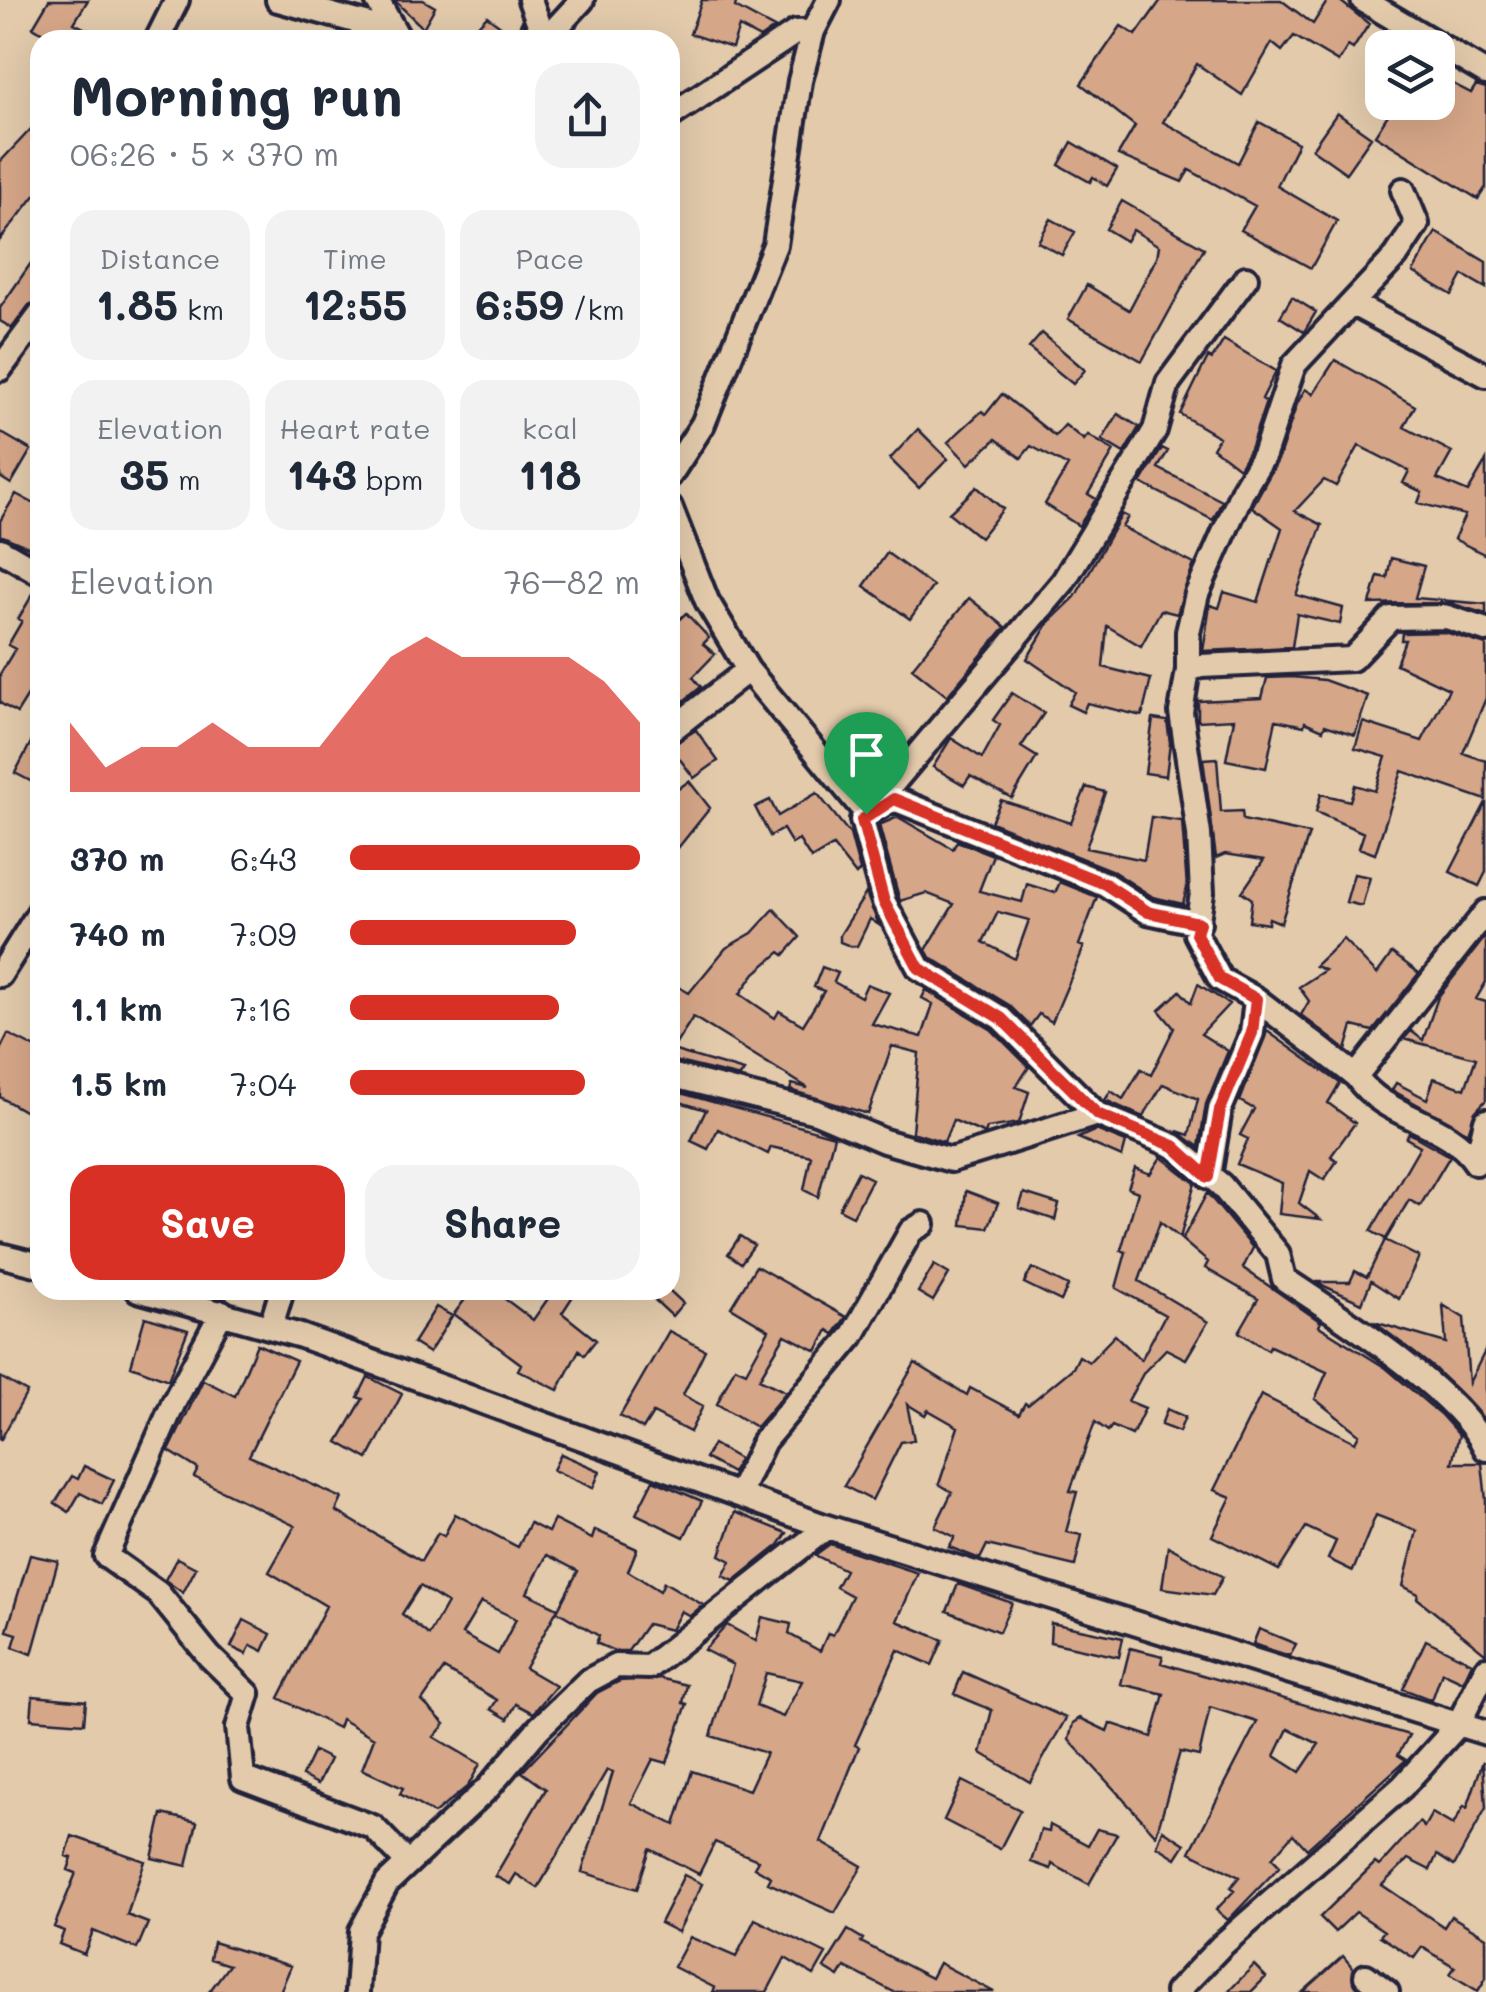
<!DOCTYPE html>
<html lang="en">
<head>
<meta charset="utf-8">
<style>
  body { margin:0; font-family:Mali,sans-serif; background:#f2f2f3; color:#1f2937; height:100vh; display:flex; flex-direction:column; font-size:38px; white-space:nowrap }
  * { box-sizing:border-box; margin:0 }
  p { font-size:32px; color:#747a83 }
  .icon { flex:none; width:55px; height:55px; fill:none; stroke:currentColor; stroke-width:2; stroke-linecap:round; stroke-linejoin:round }
  .map { position:relative; flex:1; overflow:hidden }
  .sheet { position:absolute; left:30px; top:30px; width:650px; height:1270px; display:flex; flex-direction:column; background:#fff; border-radius:30px; box-shadow:0 10px 40px #0002 }
  .sheet>* { flex:none }
  .tools { position:absolute; left:1365px; top:30px; display:grid; gap:20px }
  .tools a { display:grid; place-items:center; width:90px; height:90px; border-radius:20px; background:#fff; box-shadow:0 10px 40px #0002; font-size:50px }
  .pin { position:absolute; display:grid; place-items:center; width:85px; height:85px; color:#fff; margin:-102px -42px; border-radius:50% 50% 50% 0; rotate:-45deg; box-shadow:0 0 10px #0007 }
  .pin .icon { rotate:45deg }
  .round { display:grid; place-items:center; flex:none; width:105px; height:105px; border-radius:30px; background:#f2f2f3 }
  .overview { display:flex; align-items:center; justify-content:space-between; height:170px; padding:0 40px }
  h1 { font-size:55px; font-weight:700; line-height:75px }
  .figures { display:grid; grid-template-columns:repeat(3,1fr); gap:15px; height:170px; padding:10px 40px }
  .figures div { display:grid; align-content:center; border-radius:25px; background:#f2f2f3; text-align:center }
  .figures b { font-size:42px; font-weight:700 }
  .figures small { font-size:28px; font-weight:400 }
  .figures p { font-size:28px }
  .chart { height:280px; padding:20px 40px }
  .chart p { display:flex; justify-content:space-between }
  .chart svg { width:100%; height:180px; margin-top:10px; fill:#d93025; opacity:.7 }
  .cta { display:flex; gap:20px; margin-top:auto; padding:20px 40px }
  .cta a { flex:1; height:115px; border-radius:30px; background:#d93025; color:#fff; font-size:40px; font-weight:700; line-height:115px; text-align:center }
  .cta a+a { background:#f2f2f3; color:#1f2937 }
  ul { padding:0 40px; list-style:none; font-size:32px }
  li { display:grid; grid-template-columns:160px 120px 1fr; align-items:center; height:75px }
  li i { height:25px; border-radius:12px; background:#d93025 }
  .map>svg:first-child { display:block }
  .building { fill:#d6a688; stroke:#22223b; stroke-width:2.5; fill-rule:evenodd }
  .lines { fill:none; stroke-linecap:round; stroke-linejoin:round }
  .minor-casing { stroke:#22223b; stroke-width:30 }
  .minor { stroke:#e2caab; stroke-width:22 }
  .route-casing { stroke:#fff; stroke-width:20 }
  .route { stroke:#d93025; stroke-width:12 }
</style>
</head>
<body>
<div class="map">
<svg width="1486" height="1992" viewBox="0 0 1486 1992">
  <rect width="100%" height="100%" fill="#e2caab"/>
  <filter id="ink" filterUnits="userSpaceOnUse"><feTurbulence type="fractalNoise" baseFrequency=".01" numOctaves="2"/><feDisplacementMap in="SourceGraphic" scale="20" xChannelSelector="R" yChannelSelector="G"/><feConvolveMatrix kernelMatrix="1 2 1 2 8 2 1 2 1" color-interpolation-filters="sRGB"/></filter>
  <g filter="url(#ink)">
    <path class="building" d="M49,0H88L74,23L108,40H55L33,27Z
      M394,0H423L435,7L423,28Z
      M702,0H737L735,7L774,28L760,38L739,27L732,48L690,34Z
      M1161,0H1281L1313,24L1328,0H1339L1369,24L1353,49L1348,46L1338,62L1294,36L1282,51L1272,43L1242,95L1197,64L1163,122L1238,163L1259,122L1298,143L1277,186L1337,221L1311,268L1241,230L1255,206L1189,170L1182,182L1118,155L1135,126L1081,84L1121,26L1136,35Z
      M487,16L514,36L522,21L529,40H464Z
      M1438,76L1471,93L1476,85L1486,88V187L1478,199L1375,135L1396,102H1438Z
      M1337,113L1371,137L1346,173L1312,149Z
      M31,129L40,138V189L0,240V162Z
      M1072,142L1117,169L1107,186L1093,177L1090,182L1059,165Z
      M1122,201L1204,248L1142,361L1068,319L1087,285L1129,310L1157,257L1159,246L1133,230L1126,241L1106,229Z
      M1051,219L1075,232L1062,255L1038,242Z
      M1436,232L1486,262V288L1463,275L1452,295L1413,272Z
      M40,250V300L29,305L12,328L0,321V308Z
      M1292,297L1316,312L1304,332L1280,317Z
      M1042,333L1085,370L1073,384L1029,348Z
      M1224,340L1276,371L1262,399L1266,402L1250,449L1239,468L1213,448L1219,437L1180,414L1208,357L1212,359Z
      M1335,360L1415,406L1404,427L1452,452L1437,479L1468,492L1486,461V555L1454,539L1465,515L1418,503L1422,492L1403,483L1409,471L1359,446L1336,486L1324,480L1295,511L1322,525L1296,595L1343,608L1340,624L1297,614L1292,647L1203,651L1210,605L1219,608L1224,592L1258,602L1282,528L1252,507L1278,460L1297,404L1305,389L1313,394Z
      M1002,394L1055,436L1065,425L1084,440L1088,435L1114,451L1088,494L1096,499L1079,526L1045,504L1068,466L1031,446L1021,458L996,439L969,464L948,442L982,411L986,414Z
      M1118,414L1139,427L1124,453L1102,440Z
      M918,429L948,459L919,488L890,459Z
      M0,432L31,450L11,484L0,477Z
      M1162,448L1168,451L1158,468L1222,501L1213,520L1141,483Z
      M977,487L1003,509L980,538L949,513Z
      M16,494L40,507V552L0,535V521Z
      M1122,514L1128,517L1122,527L1194,564L1177,614L1161,610L1141,646L1107,626L1103,667L1151,679L1142,716L1087,703L1083,712L1068,705L1075,692L1027,659L1049,622L1075,597Z
      M887,553L933,586L910,619L864,586Z
      M1391,558L1424,566L1415,598L1486,604V614L1447,602L1370,604L1378,576L1387,578Z
      M37,587L40,676L17,713L0,703V674L15,649L8,645L22,621L18,619Z
      M969,598L1005,627L947,696L912,668Z
      M686,613L709,638L703,644L715,654L693,677L701,687L670,712V628Z
      M1445,632L1486,645V698L1463,753L1486,761V800L1402,771L1375,854L1359,848L1364,833L1316,812L1321,794L1350,801L1355,785L1375,791L1386,757L1355,748L1363,722L1422,741L1449,689L1396,664L1405,640H1401L1402,633Z
      M1292,677L1324,680L1368,696L1355,735L1325,725L1323,730L1305,722L1304,726L1276,720L1266,768L1226,760L1234,719L1198,721V701L1262,698L1267,678Z
      M1012,693L1044,713L1021,747L1037,757L1012,798L970,776L964,785L933,767L951,738L982,758L1000,725L993,720Z
      M1153,719L1167,721L1170,743L1166,776L1145,773Z
      M40,725V786L15,773Z
      M696,730L718,761L694,778L670,746Z
      M1217,758L1221,812L1242,811L1243,820L1309,834L1281,923L1269,918L1268,924L1249,921L1252,899L1242,892L1264,860L1225,854L1216,858L1203,759Z
      M689,781L710,808L670,858V795Z
      M1086,787L1105,792L1086,848L1144,860L1151,817L1182,821L1187,888L1183,904L1153,897L1111,870L991,822L1001,800L1071,823Z
      M817,793L850,834L860,871L856,875L833,846L811,859L799,840L792,844L783,829L770,836L755,807L770,800L778,816Z
      M1486,802V872L1479,886L1450,872Z
      M898,817L953,849L957,841L993,855L979,891L1022,902L1027,884L1055,893L1060,882L1097,897L1079,945L1084,947L1052,1022L1039,1014L1030,1026L1009,1005L930,957L926,950L954,904L926,893L900,901L879,825ZM998,912L1029,920L1015,959L983,942Z
      M1354,874L1370,877L1362,906L1346,902Z
      M866,893L879,925L870,919L857,946H850L840,942V935Z
      M774,909L800,937L784,955L780,952L755,973L740,994L775,1018L779,1011L803,1025L824,991L814,987L822,967L838,973L834,982L861,997L867,984L889,993L872,1024L922,1037L933,1004L922,998L926,990L992,1030L1029,1067L1016,1087L1029,1092L1019,1123L987,1128L985,1134L953,1120L944,1142L912,1132L919,1053L892,1046L868,1114L790,1090L792,1084L808,1088L693,1017L672,1050L744,1071L740,1077L670,1060V982L689,993L726,948L752,933Z
      M1486,936V982L1476,999L1486,1002V1100L1475,1112L1468,1133L1392,1090L1396,1083L1427,1099L1434,1078L1465,1089L1476,1058L1404,1039L1411,1031L1423,1040L1438,997Z
      M1343,939L1377,974L1392,953L1419,973L1373,1031L1353,1026L1346,1050L1301,1015L1309,1001L1299,987L1325,970L1315,966Z
      M1198,984L1229,1004L1201,1034L1228,1051L1206,1104L1199,1147L1177,1131L1189,1135L1198,1099L1163,1084L1143,1117L1105,1100L1111,1091L1123,1099L1141,1069L1151,1075L1174,1028L1159,1010L1180,991L1191,1003Z
      M1267,1031L1340,1083L1328,1103L1355,1123L1331,1156L1337,1161L1324,1180L1310,1171L1299,1203L1320,1219L1279,1214L1282,1183L1237,1164L1248,1139L1240,1135L1254,1109L1240,1101Z
      M8,1034L40,1050V1120L0,1097V1050Z
      M670,1090L834,1136L818,1197L804,1190L811,1156L771,1147L768,1154L718,1129L708,1149L691,1141L706,1110L670,1099Z
      M1096,1130L1126,1142L1122,1157L1078,1138Z
      M1409,1133L1450,1156L1420,1206L1409,1200L1386,1239L1371,1231L1420,1146L1406,1138Z
      M1161,1157L1195,1183L1180,1238L1160,1222L1139,1281L1208,1322L1186,1359L1166,1349L1144,1372L1128,1401L1145,1408L1132,1435L1112,1426L1108,1431L1095,1422L1070,1491L1077,1492L1066,1532L1082,1535L1075,1566L987,1545L980,1559L949,1547L955,1537L935,1527L952,1492L939,1484L958,1427L928,1410L925,1415L907,1404L914,1440L901,1442L872,1500L844,1486L915,1363L967,1395L970,1388L1019,1414L1025,1403L1028,1405L1073,1368L1079,1356L1089,1362L1115,1335L1141,1360L1165,1315L1116,1288L1126,1252L1121,1250L1138,1192L1128,1188L1135,1168L1150,1174Z
      M858,1172L872,1179L853,1216L839,1209Z
      M966,1191L998,1203L988,1228L962,1225Z
      M1024,1193L1059,1204L1055,1220L1019,1208Z
      M1207,1193L1253,1248L1243,1268L1321,1322L1319,1326L1386,1368L1440,1414L1459,1435L1452,1463H1482L1486,1500V1654L1417,1598L1418,1594L1403,1586L1417,1531L1376,1515L1353,1571L1328,1559L1336,1541L1306,1527L1279,1570L1212,1536L1231,1497L1214,1490L1261,1395L1355,1442L1359,1434L1315,1399L1327,1372L1270,1346L1268,1350L1239,1332L1258,1299L1205,1268L1208,1262L1182,1240Z
      M740,1236L754,1245L741,1263L728,1254Z
      M1385,1240L1419,1257L1399,1299L1371,1281L1362,1303L1315,1282H1350L1355,1271L1367,1277Z
      M934,1265L949,1274L933,1301L918,1292Z
      M756,1266L846,1317L834,1334L828,1330L817,1351L785,1335L759,1379L786,1392L756,1427L717,1404L735,1367L746,1372L769,1330L731,1307Z
      M1032,1268L1068,1286L1061,1301L1024,1283Z
      M472,1290H493L533,1320L554,1290H577L562,1313L596,1340L584,1355L579,1350L558,1390L518,1370L521,1364L454,1314Z
      M644,1290H669L683,1303L672,1316Z
      M1443,1305L1464,1318L1469,1383L1486,1349V1421L1434,1368L1374,1322L1446,1343Z
      M436,1307L452,1316L429,1353L413,1343Z
      M145,1317L188,1330L168,1380L131,1366Z
      M669,1331L705,1350L683,1395L703,1406L690,1432L653,1413L643,1429L620,1416Z
      M257,1344L296,1361L249,1456L342,1498L336,1511L421,1561L438,1533L444,1536L455,1514L518,1547L530,1523L548,1532L554,1520L592,1539L595,1530L637,1549L628,1571L660,1591L664,1582L703,1605L690,1616L681,1611L671,1630L647,1624L628,1651H614L596,1643L599,1636L557,1611L578,1571L547,1555L527,1593L558,1608L525,1668L556,1686L533,1713L516,1704L508,1719L491,1709L497,1700L444,1669L422,1701L445,1724L434,1737L480,1764L468,1786L434,1814L400,1794L403,1788L362,1769L374,1738L341,1719L338,1728L279,1698L326,1606L269,1572L295,1526L194,1477L198,1469L169,1451L203,1380L235,1396ZM420,1586L447,1603L429,1635L402,1614ZM481,1602L516,1619L498,1654L462,1634Z
      M0,1377L27,1392L0,1441Z
      M368,1377L402,1394L368,1459L338,1442L363,1399L358,1397Z
      M1167,1409L1185,1417L1179,1432L1161,1425Z
      M713,1444L739,1459L732,1473L705,1458Z
      M561,1454L600,1471L593,1488L553,1470Z
      M84,1466L114,1480L102,1504L80,1493L69,1512L55,1503L72,1476L78,1479Z
      M653,1480L702,1501L684,1537L636,1514Z
      M735,1512L787,1533L779,1545L734,1581L723,1576L731,1561L720,1555Z
      M830,1544L918,1573L897,1621L943,1640L932,1665L898,1650L855,1745L859,1747L821,1842L862,1866L835,1913L768,1883L771,1877L754,1867L758,1860L715,1842L699,1874L650,1849L637,1889L582,1872L613,1772L607,1770L538,1888L516,1874L510,1884L495,1876L546,1789L522,1772L597,1693L620,1681L659,1678L687,1685L683,1703L687,1704L667,1763L653,1759L631,1803L675,1825L692,1771L749,1790L766,1753L711,1736L733,1665L704,1650L727,1625L756,1641L762,1617L791,1624L789,1634L820,1651L828,1633L833,1635L852,1596L836,1587L845,1570L815,1555ZM766,1673L802,1681L783,1717L756,1706Z
      M1168,1546L1223,1577L1213,1595L1162,1588Z
      M30,1555L58,1561L32,1654L13,1647L17,1634L7,1631Z
      M177,1558L196,1568L183,1593L165,1580Z
      M958,1584L1012,1603L999,1632L947,1611Z
      M244,1620L271,1634L263,1651L251,1645L246,1654L231,1647Z
      M1051,1623L1123,1638L1119,1657L1050,1642Z
      M1259,1629L1296,1644L1290,1656L1253,1644Z
      M1426,1640L1472,1663L1463,1682L1442,1672L1432,1700L1403,1689Z
      M1130,1648L1163,1656L1161,1663L1409,1735L1398,1755L1406,1760L1307,1849L1293,1834L1272,1858L1280,1866L1228,1920L1216,1910L1234,1891L1230,1888L1239,1877L1190,1852L1257,1722L1210,1707L1199,1756L1180,1752L1156,1835L1069,1740L1073,1723L1080,1718L1107,1731L1110,1723L1152,1737L1164,1694L1121,1684ZM1288,1729L1319,1744L1300,1772L1275,1756Z
      M963,1672L1066,1718L1030,1782L981,1753L992,1710L954,1694Z
      M33,1696L86,1701L84,1723L31,1719Z
      M314,1751L330,1759L318,1784L302,1776Z
      M1483,1761L1486,1808L1454,1866L1437,1855L1430,1870L1408,1859L1382,1885L1444,1927L1451,1916L1486,1937V1978L1478,1991L1450,1974L1455,1967L1422,1947L1414,1958L1380,1936L1384,1931L1356,1912L1335,1932L1320,1917L1375,1863L1379,1866L1419,1822L1424,1827L1432,1813L1453,1825L1464,1806L1467,1808Z
      M962,1781L1020,1810L1000,1849L944,1820Z
      M162,1814L197,1822L187,1866L152,1858Z
      M1050,1825L1088,1845L1097,1829L1117,1834L1089,1884L1052,1864L1051,1869L1031,1862L1041,1830L1049,1832Z
      M1163,1830L1185,1844L1176,1858L1157,1846Z
      M72,1836L145,1861L127,1915L148,1923L137,1949L93,1931L84,1954L59,1944L64,1931L54,1927L76,1873L68,1870L72,1858L66,1856Z
      M684,1875L702,1884L678,1932L660,1923Z
      M755,1919L826,1954L814,1975L785,1958L767,1992H713L715,1988L674,1967L690,1937L736,1957Z
      M848,1930L863,1939L861,1942L931,1978L939,1963L994,1992H894L845,1967L839,1977L824,1968Z
      M213,1942L291,1966L280,1992H209L229,1965L210,1959Z
      M1343,1956L1353,1968V1983L1362,1992H1303Z
      M1254,1965L1266,1977L1251,1992H1228Z"/>
    <g class="lines">
      <g class="minor-casing">
        <path id="minor" d="M278,0L395,32
          M377,0L398,37
          M530,0L545,40
          M1363,0L1486,73
          M157,40L177,0
          M545,40L582,0
          M670,116L796,32L813,31
          M1353,304L1486,375
          M0,369L40,315
          M670,475L703,424L775,245L800,81L813,31L829,0
          M670,507L707,601L748,670L867,814L862,820L884,902L919,968L1001,1018L1097,1114L1174,1146L1221,1185L1278,1254L1284,1279C1338,1315 1459,1391 1486,1449
          M0,550L40,573
          M1188,670V632L1197,594L1243,490L1264,455L1294,365L1396,256L1417,224L1403,190
          M670,731L748,670
          M1199,923L1148,912L1105,884L894,799L867,814L1063,582L1155,430L1168,383L1246,278
          M0,975L40,911
          M670,1075L816,1112L884,1141L951,1160L1097,1114
          M1356,1076L1486,912
          M1476,1163C1447,1119 1385,1120 1356,1076L1256,999L1220,979L1196,934L1202,893L1199,834L1181,712L1188,670L1201,666L1352,659L1391,618L1447,617L1486,630
          M1476,1163L1486,1121
          M1209,1177L1220,1109L1252,1033L1256,999
          M0,1255L40,1265
          M138,1290L301,1336L827,1527L1486,1733
          M222,1312L174,1402L106,1556L158,1593L209,1656L248,1694L238,1727L243,1778L373,1827L408,1863
          M271,1326L282,1290
          M739,1494L764,1441L852,1336L911,1231L923,1224
          M1366,1976L1387,1992
          M357,1992L361,1931L387,1883L488,1788L539,1728L588,1681L616,1666L649,1667L827,1527
          M1177,1992L1221,1946L1402,1787L1458,1725L1486,1669"/>
      </g>
      <use href="#minor" class="minor"/>
    </g>
  </g>
  <g class="lines" filter="url(#ink)">
    <g class="route-casing">
      <path id="route" d="M894,799L1105,884L1148,912L1199,923L1196,934L1220,979L1256,999L1252,1033L1220,1110L1208,1177L1174,1146L1097,1114L1001,1018L919,968L884,902L862,820Z"/>
    </g>
    <use href="#route" class="route"/>
  </g>
</svg>
<div class="tools">
<a><svg class="icon" aria-label="layers" viewBox="0 0 24 24"><path d="M12 4l9 5-9 5-9-5zM3 14l9 5 9-5"/></svg></a>
</div>
<div class="pin" style="left:866px;top:814px;background:#1e9e55"><svg class="icon" aria-label="arrive" viewBox="0 0 24 24"><path d="M6 21V4h12l-3 4 3 4H6"/></svg></div>
<section class="sheet">
<div class="overview"><div><h1>Morning run</h1><p>06:26 · 5 × 370 m</p></div><a class="round"><svg class="icon" aria-label="share" viewBox="0 0 24 24"><path d="M12 15V3M7 8l5-5 5 5M5 13v7h14v-7"/></svg></a></div>
<div class="figures">
<div><p>Distance</p><b>1.85<small> km</small></b></div>
<div><p>Time</p><b>12:55</b></div>
<div><p>Pace</p><b>6:59<small> /km</small></b></div>
</div>
<div class="figures">
<div><p>Elevation</p><b>35<small> m</small></b></div>
<div><p>Heart rate</p><b>143<small> bpm</small></b></div>
<div><p>kcal</p><b>118</b></div>
</div>
<div class="chart"><p><span>Elevation</span>76–82 m</p>
<svg viewBox="0 0 160 44" preserveAspectRatio="none"><path d="M0 44V27L10 38L20 33L30 33L40 27L50 33L60 33L70 33L80 22L90 11L100 6L110 11L120 11L130 11L140 11L150 17L160 27V44z"/></svg>
</div>
<ul>
<li><b>370 m</b>6:43<i style="width:100%"></i></li>
<li><b>740 m</b>7:09<i style="width:78%"></i></li>
<li><b>1.1 km</b>7:16<i style="width:72%"></i></li>
<li><b>1.5 km</b>7:04<i style="width:81%"></i></li>
</ul>
<div class="cta"><a>Save</a><a>Share</a></div>
</section>
</div>
</body>
</html>
